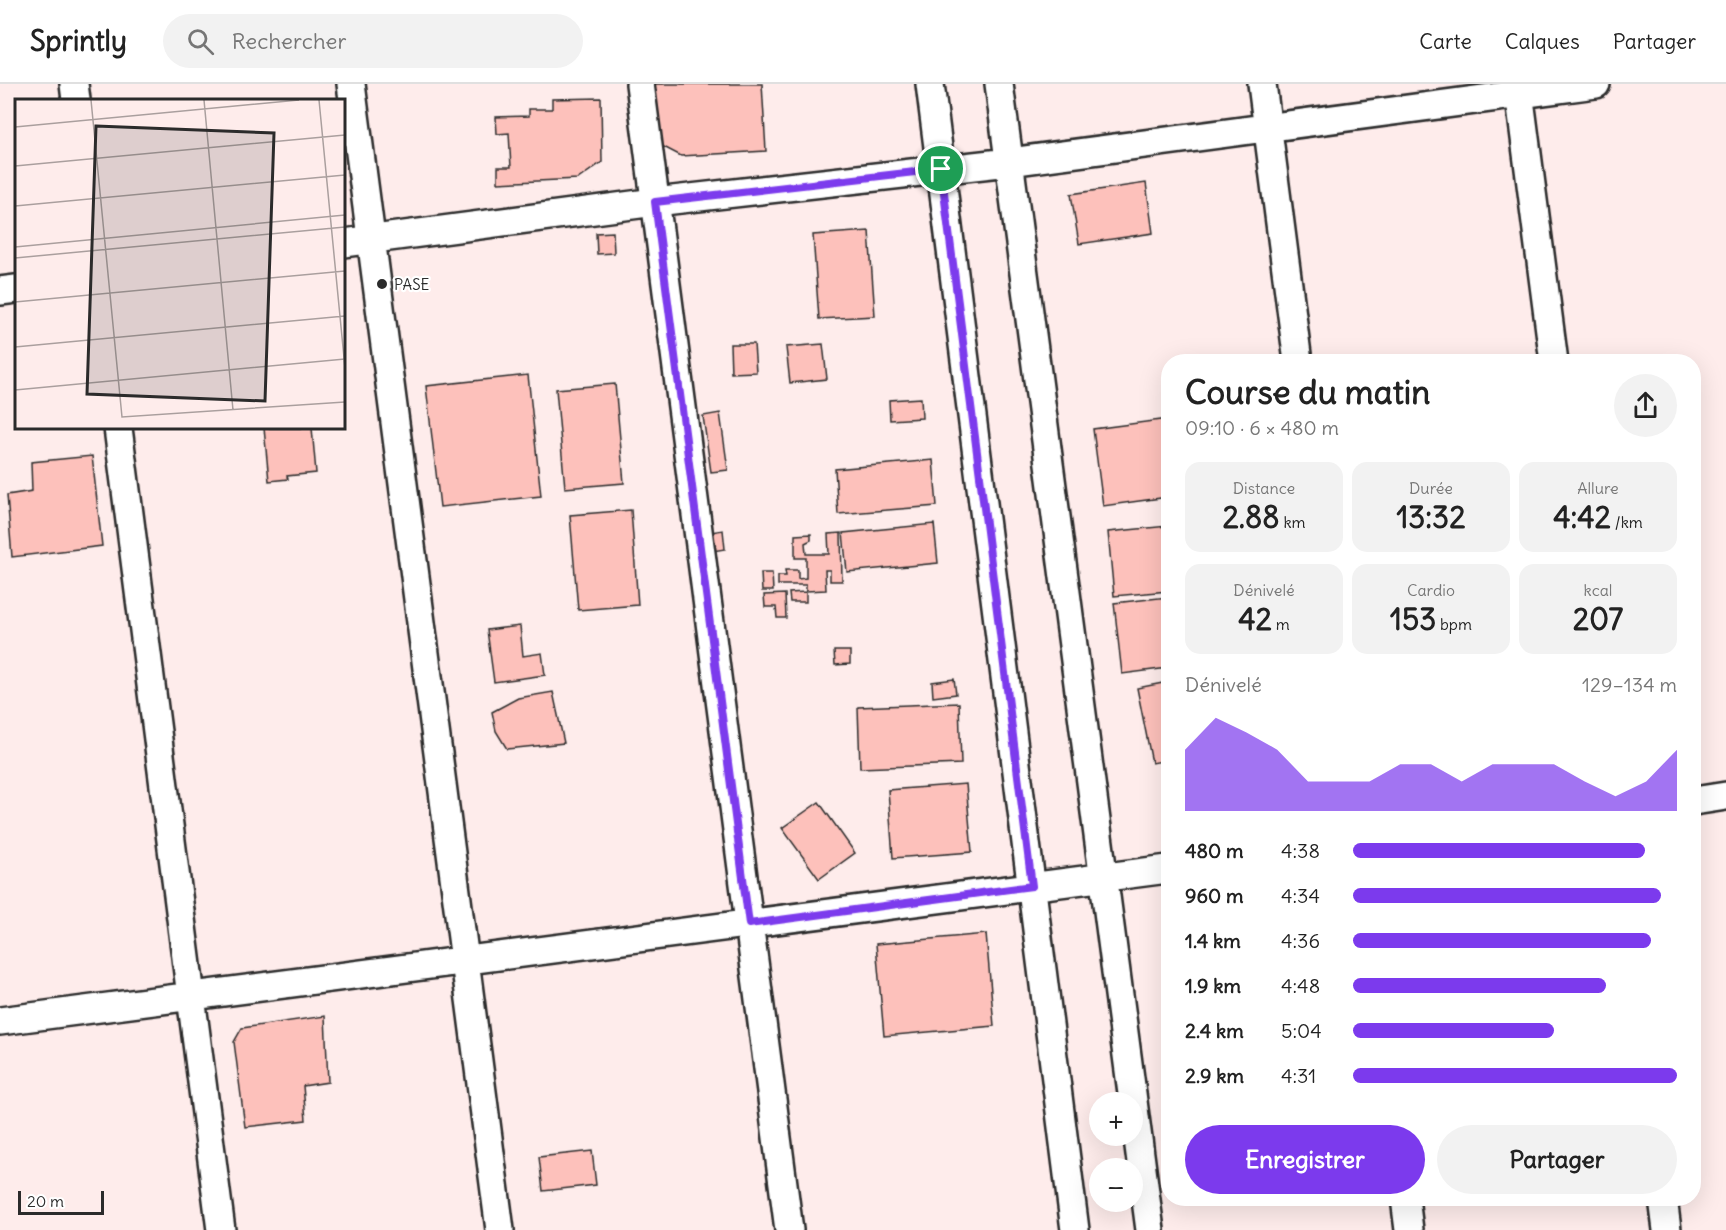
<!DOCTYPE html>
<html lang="fr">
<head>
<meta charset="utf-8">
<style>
  body { margin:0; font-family:Delius,sans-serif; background:#f2f2f2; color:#222; height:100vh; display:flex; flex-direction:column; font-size:22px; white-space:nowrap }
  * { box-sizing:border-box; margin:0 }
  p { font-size:20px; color:#767676 }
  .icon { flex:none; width:33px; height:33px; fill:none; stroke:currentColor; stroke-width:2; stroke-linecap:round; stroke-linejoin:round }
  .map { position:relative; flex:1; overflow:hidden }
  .drawer { position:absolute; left:1161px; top:270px; width:540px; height:852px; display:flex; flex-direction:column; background:#fff; border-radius:24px; box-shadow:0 6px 24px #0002 }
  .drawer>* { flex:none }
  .fabs { position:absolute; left:1089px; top:1008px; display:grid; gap:12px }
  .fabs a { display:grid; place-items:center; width:54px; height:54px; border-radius:50%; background:#fff; box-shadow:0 6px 24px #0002; font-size:30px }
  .scale { position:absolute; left:18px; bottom:15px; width:86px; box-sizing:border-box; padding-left:6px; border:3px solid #2b2b2b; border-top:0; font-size:16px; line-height:21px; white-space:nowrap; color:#2b2b2b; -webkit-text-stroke:4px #fff; paint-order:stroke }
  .pin { position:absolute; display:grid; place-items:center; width:51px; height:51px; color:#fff; margin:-26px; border:3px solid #fff; border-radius:50%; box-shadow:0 2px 6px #0007 }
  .round { display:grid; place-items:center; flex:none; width:63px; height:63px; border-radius:32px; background:#f2f2f2 }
  .head { display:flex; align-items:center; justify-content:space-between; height:102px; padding:0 24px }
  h1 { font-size:33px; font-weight:700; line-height:45px }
  .figures { display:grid; grid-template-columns:repeat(3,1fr); gap:9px; height:102px; padding:6px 24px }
  .figures div { display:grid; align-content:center; border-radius:15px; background:#f2f2f2; text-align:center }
  .figures b { font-size:30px; font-weight:700 }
  .figures small { font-size:16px; font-weight:400 }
  .figures p { font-size:16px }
  .chart { height:168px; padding:12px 24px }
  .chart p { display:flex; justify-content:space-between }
  .chart svg { width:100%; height:108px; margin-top:6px; fill:#7c3aed; opacity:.7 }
  .cta { display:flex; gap:12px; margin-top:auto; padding:12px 24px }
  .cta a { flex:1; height:69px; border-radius:36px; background:#7c3aed; color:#fff; font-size:24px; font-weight:700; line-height:69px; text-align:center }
  .cta a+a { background:#f2f2f2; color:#222 }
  ul { padding:0 24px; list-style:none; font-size:20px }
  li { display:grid; grid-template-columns:96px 72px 1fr; align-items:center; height:45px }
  li i { height:15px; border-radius:8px; background:#7c3aed }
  header { display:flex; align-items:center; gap:36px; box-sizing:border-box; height:84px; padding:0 30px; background:#fff; border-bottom:2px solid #e0e0e0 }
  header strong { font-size:28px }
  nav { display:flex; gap:33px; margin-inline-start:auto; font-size:21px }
  .search { width:420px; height:54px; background:#f2f2f2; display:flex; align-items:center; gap:15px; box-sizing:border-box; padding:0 21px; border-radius:33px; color:#767676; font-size:22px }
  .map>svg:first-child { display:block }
  .building { fill:#fdc1bb; stroke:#2b2b2b; stroke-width:1.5 }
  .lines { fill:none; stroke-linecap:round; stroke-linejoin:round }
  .minor-casing { stroke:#2b2b2b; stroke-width:32 }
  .minor { stroke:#fff; stroke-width:27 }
  .route-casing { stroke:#fff; stroke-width:12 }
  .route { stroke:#7c3aed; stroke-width:8 }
  .poi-dot { fill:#2b2b2b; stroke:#fff; stroke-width:2 }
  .labels { text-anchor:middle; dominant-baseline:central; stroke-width:4.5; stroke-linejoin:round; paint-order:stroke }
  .poi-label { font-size:15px; fill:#2b2b2b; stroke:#fff; text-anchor:start }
  .inset-road { fill:none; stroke:#aa9f9e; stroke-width:1.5 }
  .view { fill:#2b2b2b; fill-opacity:0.15; stroke:#2b2b2b; stroke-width:3 }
  .inset-edge { fill:none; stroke:#2b2b2b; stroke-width:3 }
</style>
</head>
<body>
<header>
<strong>Sprintly</strong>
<div class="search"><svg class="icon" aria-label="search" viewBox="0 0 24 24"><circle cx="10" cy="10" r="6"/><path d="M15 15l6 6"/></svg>Rechercher</div>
<nav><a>Carte</a><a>Calques</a><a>Partager</a></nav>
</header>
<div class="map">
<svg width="1726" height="1146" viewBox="0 0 1726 1146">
  <rect width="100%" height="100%" fill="#feeceb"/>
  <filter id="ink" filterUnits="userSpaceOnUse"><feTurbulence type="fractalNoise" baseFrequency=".0167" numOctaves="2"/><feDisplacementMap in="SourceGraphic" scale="12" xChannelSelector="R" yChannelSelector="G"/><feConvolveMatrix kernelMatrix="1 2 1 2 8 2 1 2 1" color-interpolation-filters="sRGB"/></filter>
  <g filter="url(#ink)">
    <path class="building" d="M655,0H762L766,67L681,72L658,60Z
      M601,14L602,78L578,95L498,99V83H511L509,49L497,50L496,33L529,32V25H552V15Z
      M1146,99L1153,149L1079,160L1071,110Z
      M869,147L875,232L819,235L813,151Z
      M613,148L614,169L597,170L596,149Z
      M730,260H754L756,288L731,289Z
      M823,260L827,295L790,299L786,263Z
      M528,291L541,412L440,423L426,302Z
      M615,300L624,399L565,404L556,305Z
      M921,314L922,334L890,336L889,316Z
      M720,329L728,386L711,388L703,332Z
      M1168,335V413L1103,422L1093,345Z
      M264,344H312L316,389L287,392L288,395L269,397Z
      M92,372L102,462L12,473L7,411L32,407L31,378Z
      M933,376L937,422L838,430L835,385Z
      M631,426L638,521L578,526L570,431Z
      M934,440L938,479L847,488L843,449Z
      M1168,442V507L1114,512L1108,448Z
      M723,446L725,465L707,468L704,449Z
      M841,449L842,497H830V486H825L826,506L806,507V501H778V492H786L785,486H798V495L806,494V474H795V451L811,450V456L805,459L806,470H829L828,450Z
      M761,489H772L773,507H762Z
      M806,508V518H790L789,509Z
      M785,510L786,534H777L776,523H765L764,511Z
      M1168,513V584L1122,590L1114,519Z
      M520,542L523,572L542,569L545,591L494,598L487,546Z
      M834,567H850V580L835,581Z
      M954,595L956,610L933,613L932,598Z
      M1168,598V676L1152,679L1137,604Z
      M553,608L564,659L507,665L496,647L492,628L518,614Z
      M959,619L961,680L860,684L858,623Z
      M966,700L972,768L893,774L888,706Z
      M819,718L855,769L819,795L782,744Z
      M986,850L994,942L884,952L876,860Z
      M325,932L328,998L303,1002L306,1036L245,1043L234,958L242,944Z
      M592,1067L596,1101L543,1107L539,1073Z"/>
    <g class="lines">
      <g class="minor-casing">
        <path id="minor" d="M74,0L76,16
          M351,0L500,1146
          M640,0L789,1146
          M930,0L1075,1146
          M999,0L1150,1146
          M1262,0L1298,278
          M1518,0L1554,278
          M344,159L655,118L1009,78L1596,0
          M0,207L16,205
          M118,344L221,1146
          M1694,717L1726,712
          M0,937L1168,785
          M1405,1114L1409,1146
          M1663,1114L1667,1146"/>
      </g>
      <use href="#minor" class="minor"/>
    </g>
  </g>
  <g class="lines" filter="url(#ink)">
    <g class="route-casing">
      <path id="route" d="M941,85L1032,802L749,840L655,118Z"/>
    </g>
    <use href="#route" class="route"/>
  </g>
  <circle class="poi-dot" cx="382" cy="200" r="6"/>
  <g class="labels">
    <g class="poi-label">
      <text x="394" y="200">PASE</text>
    </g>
  </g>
  <g transform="translate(15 15)">
    <rect width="330" height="330" fill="#feeceb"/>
    <path class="inset-road" d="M76,1L107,318L330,303M189,1L218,311M304,1L330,269M0,28L284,1M0,67L330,36M0,107L330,76M0,148L330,116M0,159L330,128M0,203L330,172M0,248L330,217M0,291L330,260"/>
    <path class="view" d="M81,27L259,34L250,302L72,295Z"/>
    <rect width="330" height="330" class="inset-edge"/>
  </g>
</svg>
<div class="fabs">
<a>+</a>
<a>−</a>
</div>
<div class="scale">20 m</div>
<div class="pin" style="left:941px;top:85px;background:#1e9e55"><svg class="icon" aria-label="arrive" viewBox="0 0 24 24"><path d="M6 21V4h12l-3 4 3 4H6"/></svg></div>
<section class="drawer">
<div class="head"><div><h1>Course du matin</h1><p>09:10 · 6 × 480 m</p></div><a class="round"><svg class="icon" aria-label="share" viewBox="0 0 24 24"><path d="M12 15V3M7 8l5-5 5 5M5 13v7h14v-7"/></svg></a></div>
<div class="figures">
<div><p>Distance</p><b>2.88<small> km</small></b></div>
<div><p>Durée</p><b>13:32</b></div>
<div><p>Allure</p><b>4:42<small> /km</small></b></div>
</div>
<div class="figures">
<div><p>Dénivelé</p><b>42<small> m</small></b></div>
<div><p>Cardio</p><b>153<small> bpm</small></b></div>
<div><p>kcal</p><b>207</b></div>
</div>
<div class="chart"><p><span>Dénivelé</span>129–134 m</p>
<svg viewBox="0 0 160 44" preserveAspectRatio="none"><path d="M0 44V19L10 6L20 12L30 19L40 32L50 32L60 32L70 25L80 25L90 32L100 25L110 25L120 25L130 32L140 38L150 32L160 19V44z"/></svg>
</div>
<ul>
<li><b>480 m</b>4:38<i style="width:90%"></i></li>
<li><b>960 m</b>4:34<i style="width:95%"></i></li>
<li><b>1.4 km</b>4:36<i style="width:92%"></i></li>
<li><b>1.9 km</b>4:48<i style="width:78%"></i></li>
<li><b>2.4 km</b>5:04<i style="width:62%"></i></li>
<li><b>2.9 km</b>4:31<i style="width:100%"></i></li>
</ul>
<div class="cta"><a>Enregistrer</a><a>Partager</a></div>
</section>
</div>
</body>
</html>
